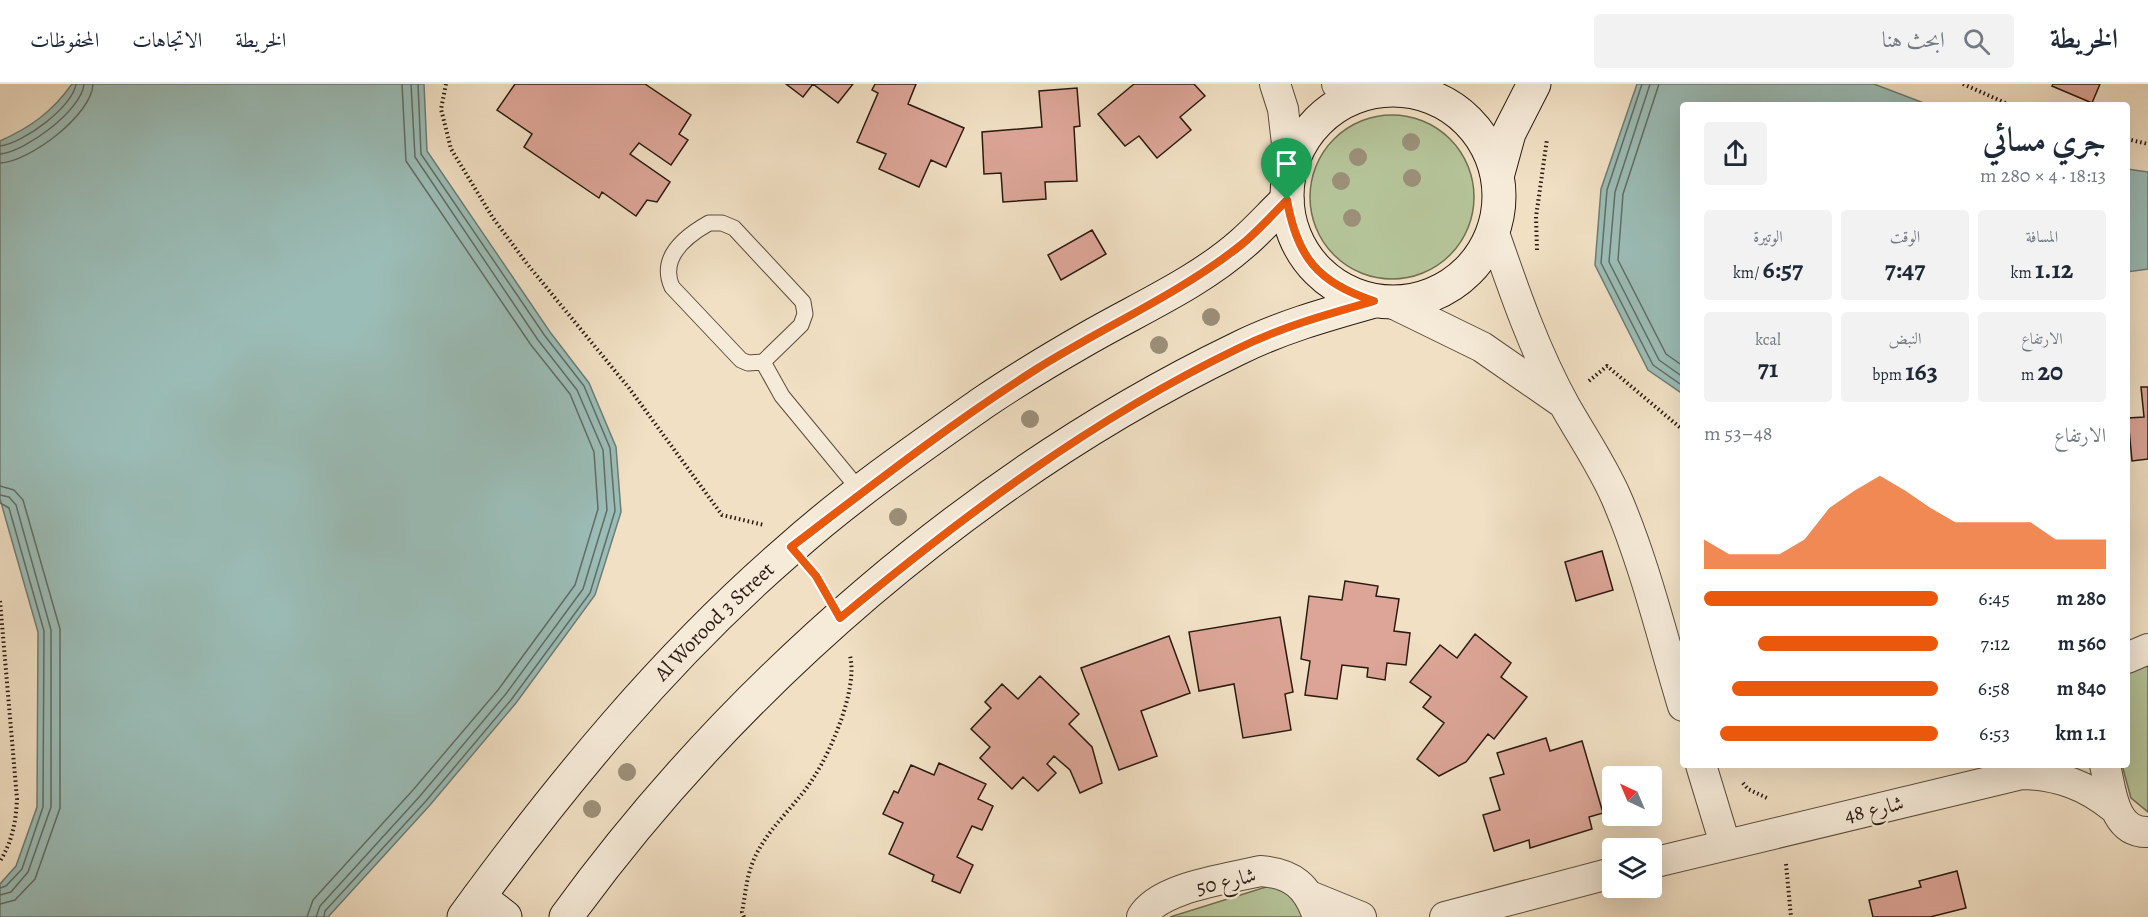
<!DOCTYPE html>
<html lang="ar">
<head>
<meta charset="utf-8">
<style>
  body { margin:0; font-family:Alegreya,Amiri,serif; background:#f2f2f3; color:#1f2937; direction:rtl; height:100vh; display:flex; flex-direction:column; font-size:22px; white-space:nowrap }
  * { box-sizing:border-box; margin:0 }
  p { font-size:20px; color:#747a83 }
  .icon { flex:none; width:33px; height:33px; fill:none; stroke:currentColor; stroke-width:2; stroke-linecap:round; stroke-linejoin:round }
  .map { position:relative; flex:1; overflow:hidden; direction:ltr }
  .side { position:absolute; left:1680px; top:18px; width:450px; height:666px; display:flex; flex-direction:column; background:#fff; border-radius:6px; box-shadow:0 6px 24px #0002; direction:rtl }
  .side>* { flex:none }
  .needle { width:39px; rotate:316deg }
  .controls { position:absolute; left:1602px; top:682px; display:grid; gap:12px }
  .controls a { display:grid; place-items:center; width:60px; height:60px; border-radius:6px; background:#fff; box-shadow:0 6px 24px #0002; font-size:30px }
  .pin { position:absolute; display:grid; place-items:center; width:51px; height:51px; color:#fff; margin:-62px -26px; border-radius:50% 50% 50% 0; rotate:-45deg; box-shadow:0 0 6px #0007 }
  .pin .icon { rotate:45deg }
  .round { display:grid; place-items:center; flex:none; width:63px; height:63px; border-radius:6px; background:#f2f2f3 }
  .overview { display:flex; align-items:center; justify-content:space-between; height:102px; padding:0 24px }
  h1 { font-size:33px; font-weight:700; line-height:45px }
  .metrics { display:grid; grid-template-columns:repeat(3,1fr); gap:9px; height:102px; padding:6px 24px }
  .metrics div { display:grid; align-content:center; border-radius:6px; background:#f2f2f3; text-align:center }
  .metrics b { font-size:26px; font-weight:700 }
  .metrics small { font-size:16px; font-weight:400 }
  .metrics p { font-size:16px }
  .chart { height:168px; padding:12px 24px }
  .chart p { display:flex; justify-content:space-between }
  .chart svg { width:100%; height:108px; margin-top:6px; fill:#ea580c; opacity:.7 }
  ul { padding:0 24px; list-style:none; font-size:20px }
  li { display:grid; grid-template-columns:96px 72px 1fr; align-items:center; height:45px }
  li i { height:15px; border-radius:8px; background:#ea580c }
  header { display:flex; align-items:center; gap:36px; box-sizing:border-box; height:84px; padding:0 30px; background:#fff; border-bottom:2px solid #e0e1e3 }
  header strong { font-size:28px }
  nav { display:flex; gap:33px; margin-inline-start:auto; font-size:21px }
  .search { width:420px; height:54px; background:#f2f2f3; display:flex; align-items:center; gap:15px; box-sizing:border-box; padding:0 21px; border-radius:6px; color:#747a83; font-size:22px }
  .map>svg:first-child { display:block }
  .green { fill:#b5c398; stroke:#706e54; stroke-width:1.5 }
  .water { fill:#9bbdb7; stroke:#6e7c75; stroke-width:1.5 }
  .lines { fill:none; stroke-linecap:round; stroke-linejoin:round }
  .shore { stroke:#626c64; stroke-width:1.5 }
  .building { fill:#dca597; stroke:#2a1a11; stroke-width:1.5 }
  .lane-casing { stroke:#5c4c3e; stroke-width:17 }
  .street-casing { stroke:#5c4c3e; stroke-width:32 }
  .secondary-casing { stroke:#2a1a11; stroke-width:35 }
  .path { stroke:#2a1a11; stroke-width:4; stroke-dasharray:1.5 3; stroke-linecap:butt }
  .lane { stroke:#f6ebd9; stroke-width:15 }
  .street { stroke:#f6ebd9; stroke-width:30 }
  .secondary { stroke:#f6ebd9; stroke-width:33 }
  .tree { fill:#9b8f78 }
  .route-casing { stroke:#fff; stroke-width:12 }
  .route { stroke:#ea580c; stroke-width:8 }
  .labels { text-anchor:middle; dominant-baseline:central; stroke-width:4.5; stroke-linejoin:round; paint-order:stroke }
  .street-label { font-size:21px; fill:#2a1a11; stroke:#f6ebd9 }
</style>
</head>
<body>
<header>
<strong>الخريطة</strong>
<div class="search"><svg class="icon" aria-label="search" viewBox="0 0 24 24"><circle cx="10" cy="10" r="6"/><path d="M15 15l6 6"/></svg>ابحث هنا</div>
<nav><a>الخريطة</a><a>الاتجاهات</a><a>المحفوظات</a></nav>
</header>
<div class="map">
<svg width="2148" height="833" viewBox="0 0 2148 833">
  <rect width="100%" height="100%" fill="#f1e0c4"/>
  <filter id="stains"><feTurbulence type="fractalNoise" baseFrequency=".00333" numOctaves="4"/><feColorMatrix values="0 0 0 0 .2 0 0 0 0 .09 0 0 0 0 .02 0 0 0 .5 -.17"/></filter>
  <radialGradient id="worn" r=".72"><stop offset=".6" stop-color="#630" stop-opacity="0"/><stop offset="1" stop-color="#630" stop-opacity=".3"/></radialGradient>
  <path class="green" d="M1310 113a82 82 0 1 1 164 0a82 82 0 1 1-164 0Z
    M2148,578V728L2131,714L2122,681H2127V584Z
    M1280,802L1294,809L1307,833H1170L1266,803Z"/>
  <path class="water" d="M72,0H424L427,67L550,248L589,299L616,363L621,428L595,511L516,619L430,721L328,833H0V800L16,782L37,723L38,548L0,415V57C31,43 52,28 72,0Z
    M1637,0H1874L1929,21H1683V310L1648,286L1595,181L1601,105Z
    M2127,85L2148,88V185L2127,188Z"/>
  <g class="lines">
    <path class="shore" d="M1642,0L1607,106L1601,179L1653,281L1683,302
      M1650,0L1615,108L1609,178L1659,276L1683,293
      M1659,0L1623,110L1618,176L1666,270L1683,282
      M0,62C22,60 73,23 76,0
      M0,70C25,68 82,26 84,0
      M0,79C29,78 92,31 93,0
      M0,402L14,406L23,416L60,545V724L35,795L15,816L0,820
      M0,411L9,413L16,421L51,546V723L28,788L11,808L0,811
      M0,419L9,424L44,547L43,723L22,785L6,802L0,804
      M307,833L313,816L413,706L498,606L575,501L598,425L594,368L570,310L531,261L406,77L402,0
      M316,833L320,822L420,712L505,611L583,505L607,426L603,366L577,306L538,256L415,73L411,0
      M324,833L325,827L426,717L511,616L590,509L615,427L610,364L584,302L545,252L421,70L418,0"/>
  </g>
  <path class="building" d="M515,0H645L691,31L679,50L688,56L671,81L639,59L630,70L670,98L657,118L647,116L636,132L602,108L599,114L524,63L532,50L497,26Z
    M786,0H813L803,13Z
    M813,0H853L838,19Z
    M875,0H916L908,20L964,44L946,83L931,76L919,103L879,85L886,70L857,58L878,9L872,6Z
    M1134,0H1194L1205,12L1180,33L1191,46L1157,74L1139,52L1125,62L1098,30Z
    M2053,0H2100L2092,19L2052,2Z
    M1077,4L1080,42L1074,43L1077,97L1045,98L1046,115L1003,118L1001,89L984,90L982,48L1042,43L1039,7Z
    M1092,146L1106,170L1061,196L1048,171Z
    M2141,303H2148V375L2132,377L2128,334L2144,333Z
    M1602,467L1613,506L1576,517L1565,478Z
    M1345,497L1378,502L1376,512L1399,515L1394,547L1410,549L1406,581L1387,579L1385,596L1367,593L1368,584L1342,581L1337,615L1305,611L1310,577L1301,575L1309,512L1342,516Z
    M1280,533L1293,608L1285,610L1291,646L1243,654L1234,600L1199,607L1189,548Z
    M1475,550L1511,579L1501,593L1527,613L1494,655L1488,650L1466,678L1439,692L1417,675L1444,639L1423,623L1431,613L1410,598L1440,561L1457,574Z
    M1169,552L1190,609L1141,627L1157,672L1119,686L1081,584Z
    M1040,592L1079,630L1069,640L1092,663L1102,699L1080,709L1070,686L1054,672L1047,680L1056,689L1038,707L1023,693L1012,705L980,674L990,663L971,645L991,624L985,618L1002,600L1018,615Z
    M1546,654L1550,667L1582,657L1603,729L1589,733L1592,745L1530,764L1529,756L1494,767L1483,731L1500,726L1490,694L1504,690L1497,669Z
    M939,679L986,700L978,715L993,722L982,746L972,742L957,773L973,781L960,809L932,797L934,791L889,770L903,739L883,730L894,707L898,709L911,681L934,691Z
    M1957,787L1966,824L1930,833H1873L1869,816L1921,803L1919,797Z"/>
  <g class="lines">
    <g class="lane-casing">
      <path id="lane" d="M709,139H722L734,144L803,218L805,230L801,241L763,278L748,279L741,276L672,203C659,174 684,153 709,139Z
        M763,278L782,312L862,409"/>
    </g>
    <g class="street-casing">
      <path id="street" d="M1275,0L1283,25L1290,86
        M1337,0L1371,8
        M1494,149C1514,207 1535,268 1565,322C1582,352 1602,381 1616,413C1645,480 1662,553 1683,622
        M1392,219L1482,263L1560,317
        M2127,574L2148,565
        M1701,681L1725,760
        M2105,681C2111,706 2113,749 2148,748
        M1652,779L2022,690C2058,691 2086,701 2114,724
        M1312,813L1361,833
        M1142,833C1159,803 1228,795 1260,787C1293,789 1308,803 1318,833
        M1445,833L1612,789"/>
    </g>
    <g class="secondary-casing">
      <g id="secondary">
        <circle cx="1393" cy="112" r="106"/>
        <path d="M1498,89L1509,49L1534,0"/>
        <path d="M479,813L505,833"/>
        <path id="s1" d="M464,833C561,700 665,573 790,465C848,413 920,363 984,318C1018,295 1053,274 1088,254C1140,224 1198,199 1243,159C1259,145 1272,130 1287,116"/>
        <path d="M566,833C735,600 978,390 1237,265C1281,243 1328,230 1374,217"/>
      </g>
    </g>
    <path class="path" d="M446,0L441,25L451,65L493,134L528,181L629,304L722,431L764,441
      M1963,0L2010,21
      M2127,55L2148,60
      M1537,166L1536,133L1547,55
      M1589,297L1607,282L1683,346
      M815,490L823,504
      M0,517L17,715C16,738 12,758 0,777
      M1743,699L1748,705L1769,715
      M1786,780L1791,833
      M744,833L742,828C745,813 746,797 751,783C763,747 795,724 814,693C832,665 858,604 850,572"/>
    <use href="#lane" class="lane"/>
    <use href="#street" class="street"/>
    <use href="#secondary" class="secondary"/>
  </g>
  <g class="tree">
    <circle cx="1411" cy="58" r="9"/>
    <circle cx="1358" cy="73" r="9"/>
    <circle cx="1412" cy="94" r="9"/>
    <circle cx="1341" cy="97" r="9"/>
    <circle cx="1352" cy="134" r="9"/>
    <circle cx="1211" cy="233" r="9"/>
    <circle cx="1159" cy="261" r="9"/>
    <circle cx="1030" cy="335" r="9"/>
    <circle cx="898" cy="433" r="9"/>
    <circle cx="627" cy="688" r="9"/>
    <circle cx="592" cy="725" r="9"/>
  </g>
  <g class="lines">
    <g class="route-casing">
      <path id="route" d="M1287,116C1297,173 1318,199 1374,217C1328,230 1281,243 1237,265C1092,335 964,431 840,534L816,492L791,463C871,402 950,340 1035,286C1103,243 1178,211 1241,161C1258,147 1272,131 1287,116Z"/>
    </g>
    <use href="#route" class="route"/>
  </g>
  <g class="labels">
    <g class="street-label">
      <text stroke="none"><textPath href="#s1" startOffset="388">Al Worood 3 Street</textPath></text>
      <text transform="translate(1874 725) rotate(-13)">شارع 48</text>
      <text transform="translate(1226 797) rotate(-13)">شارع 50</text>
    </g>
  </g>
  <rect width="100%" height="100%" filter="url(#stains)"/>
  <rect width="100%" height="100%" fill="url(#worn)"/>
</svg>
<div class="controls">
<a><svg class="needle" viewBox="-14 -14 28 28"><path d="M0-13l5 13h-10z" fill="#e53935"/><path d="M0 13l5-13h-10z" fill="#747a83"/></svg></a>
<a><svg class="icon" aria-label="layers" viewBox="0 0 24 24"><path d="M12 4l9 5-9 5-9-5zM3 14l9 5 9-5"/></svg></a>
</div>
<div class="pin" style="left:1287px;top:116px;background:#1e9e55"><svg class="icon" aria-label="arrive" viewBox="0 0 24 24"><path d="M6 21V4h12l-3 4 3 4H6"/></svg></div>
<section class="side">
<div class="overview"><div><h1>جري مسائي</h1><p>18:13 · 4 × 280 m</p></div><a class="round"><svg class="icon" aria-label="share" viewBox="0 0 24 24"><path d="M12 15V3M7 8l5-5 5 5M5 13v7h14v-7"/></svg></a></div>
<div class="metrics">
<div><p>المسافة</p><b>1.12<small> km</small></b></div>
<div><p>الوقت</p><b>7:47</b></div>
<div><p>الوتيرة</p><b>6:57<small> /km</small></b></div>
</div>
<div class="metrics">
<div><p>الارتفاع</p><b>20<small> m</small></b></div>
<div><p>النبض</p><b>163<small> bpm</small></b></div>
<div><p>kcal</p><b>71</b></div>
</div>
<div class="chart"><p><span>الارتفاع</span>48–53 m</p>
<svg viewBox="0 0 160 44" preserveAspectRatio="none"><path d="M0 44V32L10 38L20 38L30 38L40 32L50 19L60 12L70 6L80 12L90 19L100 25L110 25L120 25L130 25L140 32L150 32L160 32V44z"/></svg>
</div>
<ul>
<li><b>280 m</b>6:45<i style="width:100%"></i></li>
<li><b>560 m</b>7:12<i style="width:77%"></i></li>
<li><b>840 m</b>6:58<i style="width:88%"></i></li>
<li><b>1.1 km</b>6:53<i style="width:93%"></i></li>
</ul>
</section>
</div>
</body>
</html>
